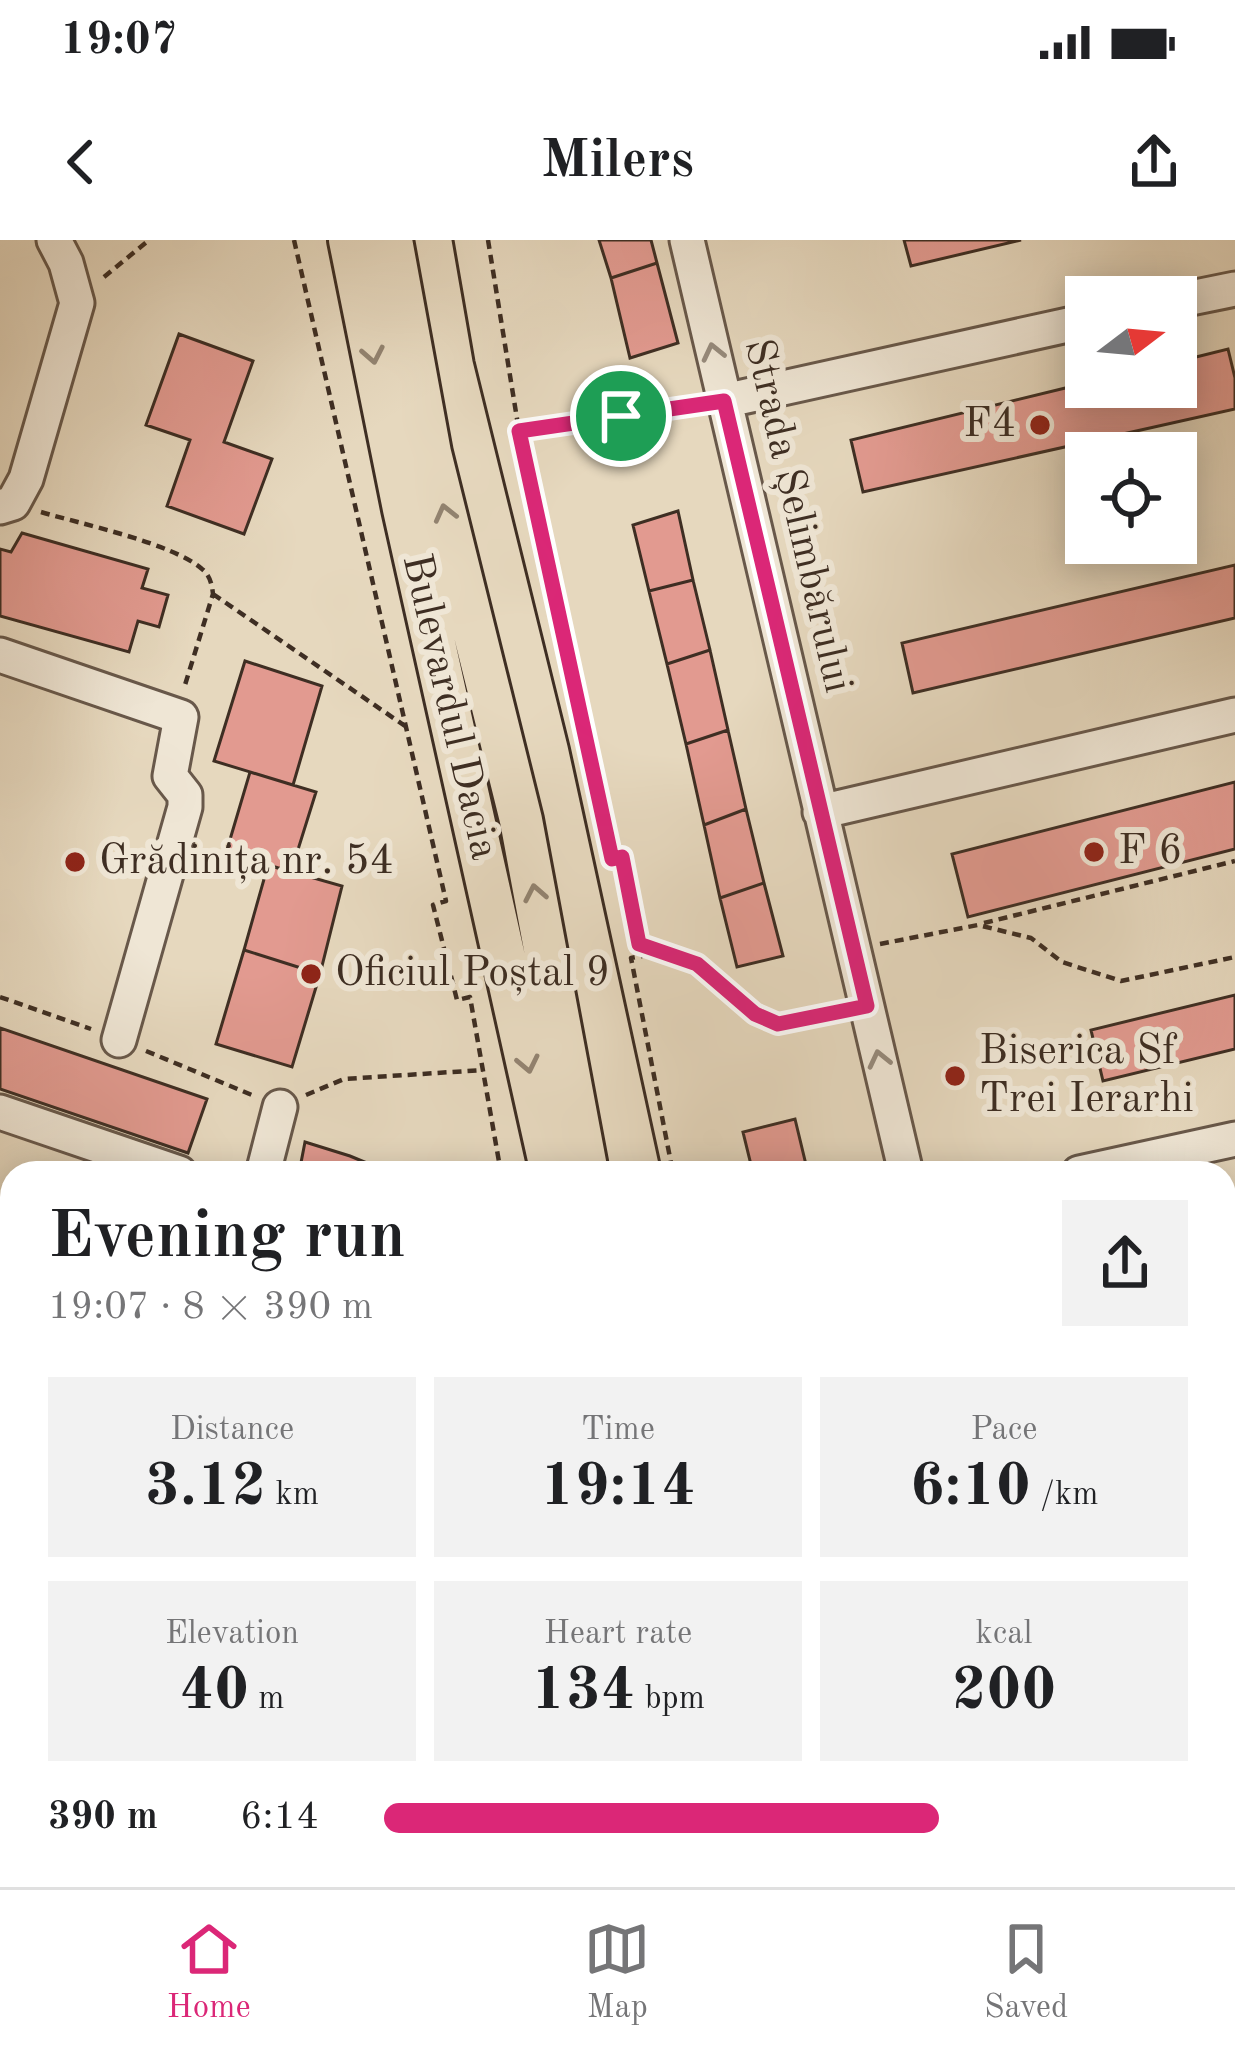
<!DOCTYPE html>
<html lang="en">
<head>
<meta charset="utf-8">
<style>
  body { margin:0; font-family:"Old Standard TT",serif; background:#f2f2f2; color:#202124; height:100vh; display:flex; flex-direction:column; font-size:45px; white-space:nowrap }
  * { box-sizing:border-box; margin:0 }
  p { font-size:39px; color:#757577 }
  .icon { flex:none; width:66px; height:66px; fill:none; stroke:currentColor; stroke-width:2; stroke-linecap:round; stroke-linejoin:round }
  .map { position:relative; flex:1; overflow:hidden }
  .drawer { position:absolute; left:0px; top:921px; width:1236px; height:726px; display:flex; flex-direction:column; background:#fff; border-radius:36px 36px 0 0; box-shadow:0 6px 30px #0003 }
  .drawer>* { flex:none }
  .needle { width:78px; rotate:74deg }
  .fabs { position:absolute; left:1065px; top:36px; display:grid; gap:24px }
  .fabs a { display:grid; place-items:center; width:132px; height:132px; border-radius:0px; background:#fff; box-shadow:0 6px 30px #0003; font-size:60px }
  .pin { position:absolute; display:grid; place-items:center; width:102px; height:102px; color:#fff; margin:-51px; border:6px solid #fff; border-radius:50%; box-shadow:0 3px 12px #0007 }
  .round { display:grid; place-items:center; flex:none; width:126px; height:126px; border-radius:0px; background:#f2f2f2 }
  .overview { display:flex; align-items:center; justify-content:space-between; height:204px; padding:0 48px }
  h1 { font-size:66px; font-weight:700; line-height:90px }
  .figures { display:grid; grid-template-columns:repeat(3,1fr); gap:18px; height:204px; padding:12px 48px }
  .figures div { display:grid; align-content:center; border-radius:0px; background:#f2f2f2; text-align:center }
  .figures b { font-size:60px; font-weight:700 }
  .figures small { font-size:33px; font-weight:400 }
  .figures p { font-size:33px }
  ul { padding:0 48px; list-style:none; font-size:39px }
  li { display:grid; grid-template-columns:192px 144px 1fr; align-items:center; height:90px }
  li i { height:30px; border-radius:15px; background:#db2777 }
  .status { display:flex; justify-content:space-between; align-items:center; height:84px; padding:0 60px; background:#fff; direction:ltr }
  .status svg { height:33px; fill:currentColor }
  header { display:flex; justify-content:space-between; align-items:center; height:156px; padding:0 48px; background:#fff; font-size:54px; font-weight:700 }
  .tab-bar { display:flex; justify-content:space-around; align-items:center; height:168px; border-top:3px solid #e0e0e0; background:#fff; font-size:33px; color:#757577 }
  .tab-bar a { display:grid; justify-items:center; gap:6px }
  .tab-bar .on { color:#db2777 }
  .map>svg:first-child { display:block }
  .building { fill:#e29a90; stroke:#3e2e23; stroke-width:3 }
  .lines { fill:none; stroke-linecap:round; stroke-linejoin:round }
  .minor-casing { stroke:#68584a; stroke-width:39 }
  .major-casing { stroke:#3e2e23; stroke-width:48 }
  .path { stroke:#3e2e23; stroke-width:4.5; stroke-dasharray:9 6; stroke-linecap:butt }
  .minor { stroke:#efe6d5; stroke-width:33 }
  .major { stroke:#e6d8be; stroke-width:42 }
  .tram { stroke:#3e2e23; stroke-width:3 }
  .oneway { stroke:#968a7c }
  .oneway2 { stroke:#928370 }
  .route-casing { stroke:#fff; stroke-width:24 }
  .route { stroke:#db2777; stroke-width:15 }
  .poi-dot { fill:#8f2418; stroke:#efe6d5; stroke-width:4.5 }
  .labels { text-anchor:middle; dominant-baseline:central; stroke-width:12; stroke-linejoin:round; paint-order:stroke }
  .poi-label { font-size:42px; fill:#3e2e23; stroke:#efe6d5; text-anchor:start }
  .street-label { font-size:42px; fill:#3e2e23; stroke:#efe6d5 }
</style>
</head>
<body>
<div class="status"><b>19:07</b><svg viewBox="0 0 49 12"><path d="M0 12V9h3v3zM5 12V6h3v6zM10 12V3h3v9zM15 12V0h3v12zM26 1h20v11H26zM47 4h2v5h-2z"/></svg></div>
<header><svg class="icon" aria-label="back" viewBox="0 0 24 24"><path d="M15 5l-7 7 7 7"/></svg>Milers<svg class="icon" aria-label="share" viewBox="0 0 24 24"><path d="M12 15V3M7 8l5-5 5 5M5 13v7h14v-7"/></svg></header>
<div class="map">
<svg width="1235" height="1647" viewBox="0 0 1235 1647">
  <rect width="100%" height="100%" fill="#e6d8be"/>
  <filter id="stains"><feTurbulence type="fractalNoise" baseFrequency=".00167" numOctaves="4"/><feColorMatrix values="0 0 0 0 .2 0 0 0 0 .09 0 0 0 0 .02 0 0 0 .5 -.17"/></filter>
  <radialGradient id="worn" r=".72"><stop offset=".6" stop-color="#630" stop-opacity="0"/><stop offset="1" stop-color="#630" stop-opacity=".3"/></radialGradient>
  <path class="building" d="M599,0H651L657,23L611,38Z
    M904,0H1021L911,26Z
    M657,23L678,103L630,118L611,38Z
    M179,94L253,121L224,202L272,219L244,294L167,266L190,200L146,185Z
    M1228,109L1235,138V169L863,252L851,200L1086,143V147H1176V122Z
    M678,271L693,340L649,351L633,285Z
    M22,293L148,329L142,348L168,355L159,387L138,381L129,412L0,376V309L11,312Z
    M1235,325V378L913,453L902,403Z
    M693,340L710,410L667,424L649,351Z
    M710,410L728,490L686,504L667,424Z
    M245,421L322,446L293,545L214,521Z
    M728,490L746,569L704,585L686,504Z
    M250,532L316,552L291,632L226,613Z
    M1235,542V609L968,677L952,614Z
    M746,569L764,643L720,658L704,585Z
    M268,625L342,646L320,734L244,710Z
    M764,643L783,716L737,727L720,658Z
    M244,710L320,734L292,827L216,804Z
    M1235,755V809L1103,841L1091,790Z
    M0,788L207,859L188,913L0,849Z
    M795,879L808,933H753L743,892Z
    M305,902L350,916L391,933H299Z
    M1235,979V1032L1224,1034V982Z
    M0,1018L12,1022V1089L0,1085Z
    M1235,1183V1239L1224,1242V1186Z
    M0,1241L12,1245V1311L0,1307Z
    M0,1451L12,1454L3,1479L12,1482V1544L0,1540Z
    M285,1635H342L338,1647H321Z
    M792,1635H1005L1001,1647H788Z
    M1082,1635H1133L1126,1642L1130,1647H1068Z"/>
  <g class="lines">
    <g class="minor-casing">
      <path id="minor" d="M687,0L906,933
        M1176,61L1235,49
        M724,161L1086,81
        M0,267L13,263L26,239L77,63L66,23L54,0
        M0,415L181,477L170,536L185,555V567L119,800
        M820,572L1235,475
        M0,872L179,933
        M263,933L280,867
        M1079,933L1235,899
        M0,1102L12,1106
        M0,1334L12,1338
        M1224,1535L1235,1538
        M0,1626L12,1589
        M206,1635L244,1647
        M376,1647L380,1635
        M1003,1647L1007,1635"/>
    </g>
    <g class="major-casing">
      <path id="major" d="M350,0L404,269L552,933
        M391,0L430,213L521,580L587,933
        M1224,1317L1235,1315
        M561,1647L563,1635
        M605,1647L608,1635
        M670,1647L674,1635"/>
    </g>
    <path class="path" d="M294,0L446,661L433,665L457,760L470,757L501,933
      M488,0L519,191L612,619L622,617L642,716L631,718L673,933
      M104,37L149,0
      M519,191L697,165
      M41,272C81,284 172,303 202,329C210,335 212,345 213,354L185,445
      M213,354L405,486
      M984,683L1235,621
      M639,703L697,724L755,774L778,784L836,772
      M880,704L978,685L1031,698L1062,722L1121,741L1235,717
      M0,757L91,789
      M146,811L252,855
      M306,855L344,839L483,830
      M722,1647L726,1635"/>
    <use href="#minor" class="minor"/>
    <use href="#major" class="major"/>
    <path class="tram" d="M453,0L474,121L569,506L662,933
      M1224,1324L1235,1321"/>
  </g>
  <defs><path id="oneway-chevron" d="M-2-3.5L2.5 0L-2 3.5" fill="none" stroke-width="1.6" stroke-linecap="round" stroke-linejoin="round" transform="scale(3)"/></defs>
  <g class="oneway">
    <use href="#oneway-chevron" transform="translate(713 112) rotate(-103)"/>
    <use href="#oneway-chevron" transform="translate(879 819) rotate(-103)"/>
  </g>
  <g class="oneway2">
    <use href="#oneway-chevron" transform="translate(373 115) rotate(79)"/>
    <use href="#oneway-chevron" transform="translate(445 273) rotate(-104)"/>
    <use href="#oneway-chevron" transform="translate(535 653) rotate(-101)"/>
    <use href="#oneway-chevron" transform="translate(528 824) rotate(78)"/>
  </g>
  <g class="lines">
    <g class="route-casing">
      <path id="route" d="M724,161L867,766L778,784L755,774L697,724L639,704L622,617L612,619L519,191Z"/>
    </g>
    <use href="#route" class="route"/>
  </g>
  <g class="poi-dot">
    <circle cx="1040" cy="185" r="12"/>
    <circle cx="1094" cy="612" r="12"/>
    <circle cx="75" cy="622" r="12"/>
    <circle cx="311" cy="734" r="12"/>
    <circle cx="955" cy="836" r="12"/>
  </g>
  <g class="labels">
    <g class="poi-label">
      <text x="1016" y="185" text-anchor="end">F4</text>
      <text x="1118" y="612">F 6</text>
      <text x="99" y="622">Grădinița nr. 54</text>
      <text x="335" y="734">Oficiul Poștal 9</text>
      <text x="979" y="812">Biserica Sf<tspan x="979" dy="48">Trei Ierarhi</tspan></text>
    </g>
    <g class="street-label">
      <text transform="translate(797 276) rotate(77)">Strada Șelimbărului</text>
      <text transform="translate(449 467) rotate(77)">Bulevardul Dacia</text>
    </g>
  </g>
  <rect width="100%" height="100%" filter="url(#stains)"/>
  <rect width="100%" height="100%" fill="url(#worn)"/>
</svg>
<div class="fabs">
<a><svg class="needle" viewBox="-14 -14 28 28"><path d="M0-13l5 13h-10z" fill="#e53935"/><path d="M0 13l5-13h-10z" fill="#757577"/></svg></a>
<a><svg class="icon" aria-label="locate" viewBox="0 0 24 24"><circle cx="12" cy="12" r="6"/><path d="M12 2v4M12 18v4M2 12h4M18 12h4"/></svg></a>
</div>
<div class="pin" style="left:621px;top:176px;background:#1e9e55"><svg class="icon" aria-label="arrive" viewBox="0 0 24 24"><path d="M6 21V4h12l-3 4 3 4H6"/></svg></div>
<section class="drawer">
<div class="overview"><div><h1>Evening run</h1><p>19:07 · 8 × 390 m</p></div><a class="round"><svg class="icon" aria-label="share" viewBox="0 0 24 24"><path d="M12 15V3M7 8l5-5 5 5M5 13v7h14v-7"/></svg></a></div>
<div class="figures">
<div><p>Distance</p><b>3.12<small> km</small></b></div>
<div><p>Time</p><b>19:14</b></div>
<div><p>Pace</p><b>6:10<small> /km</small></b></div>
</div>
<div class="figures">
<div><p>Elevation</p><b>40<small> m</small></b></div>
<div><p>Heart rate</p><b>134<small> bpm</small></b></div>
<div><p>kcal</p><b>200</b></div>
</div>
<ul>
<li><b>390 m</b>6:14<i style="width:69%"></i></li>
</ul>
</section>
</div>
<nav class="tab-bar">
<a class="on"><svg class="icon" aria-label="home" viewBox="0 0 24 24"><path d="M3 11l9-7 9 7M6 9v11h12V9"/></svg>Home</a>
<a><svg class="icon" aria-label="map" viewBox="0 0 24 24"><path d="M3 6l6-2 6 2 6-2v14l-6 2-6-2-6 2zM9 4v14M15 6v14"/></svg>Map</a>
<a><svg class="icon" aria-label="saved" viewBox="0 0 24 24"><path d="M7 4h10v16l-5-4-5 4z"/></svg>Saved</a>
</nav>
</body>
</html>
